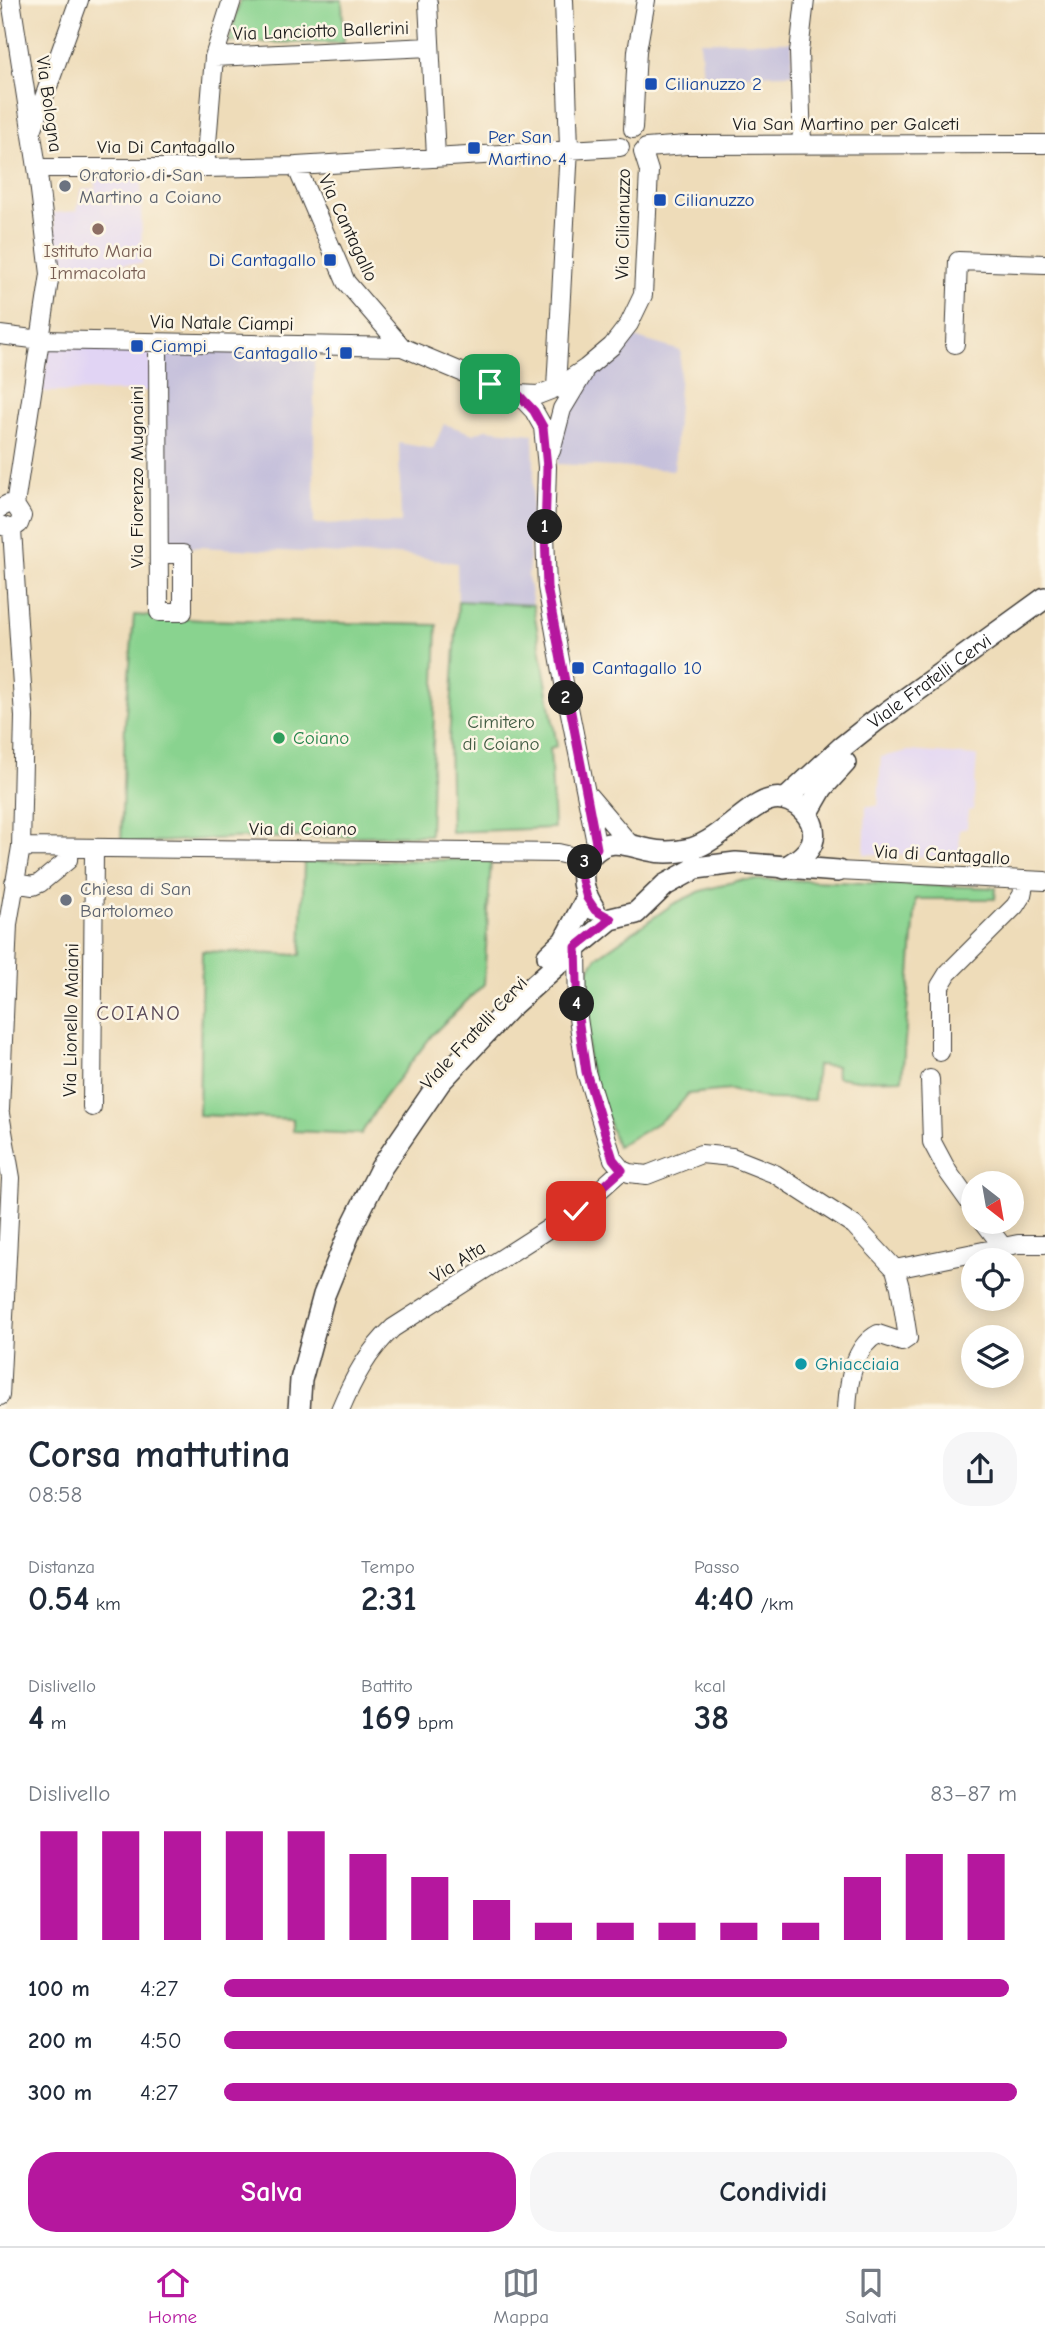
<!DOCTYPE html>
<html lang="it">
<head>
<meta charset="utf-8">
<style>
  body { margin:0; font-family:"Comic Neue",sans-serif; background:#f6f6f7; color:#1f2937; height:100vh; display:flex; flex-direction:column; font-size:26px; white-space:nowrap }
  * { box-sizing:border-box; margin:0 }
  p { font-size:23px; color:#747a83 }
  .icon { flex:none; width:38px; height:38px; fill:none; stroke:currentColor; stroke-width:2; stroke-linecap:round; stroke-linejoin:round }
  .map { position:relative; height:1409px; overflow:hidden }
  .details { display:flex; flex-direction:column; background:#fff; flex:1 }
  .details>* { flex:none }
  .needle { width:46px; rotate:149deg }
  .tools { position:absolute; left:961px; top:1171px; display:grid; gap:14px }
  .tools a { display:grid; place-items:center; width:63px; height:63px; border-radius:50%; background:#fff; box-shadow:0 4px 18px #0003; font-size:35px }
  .pin { position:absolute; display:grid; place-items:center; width:60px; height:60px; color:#fff; margin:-30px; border-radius:14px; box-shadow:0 4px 10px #0006 }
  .km { position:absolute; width:35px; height:35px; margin:-18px; border-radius:50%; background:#222; color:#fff; font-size:19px; line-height:35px; text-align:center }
  .round { display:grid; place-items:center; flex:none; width:74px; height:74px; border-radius:28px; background:#f6f6f7 }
  .overview { display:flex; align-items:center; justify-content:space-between; height:119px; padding:0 28px }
  h1 { font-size:38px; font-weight:700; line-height:52px }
  .figures { display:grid; grid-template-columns:repeat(3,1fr); gap:10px; height:119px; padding:7px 28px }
  .figures div { display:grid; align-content:center }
  .figures b { font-size:35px; font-weight:700 }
  .figures small { font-size:19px; font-weight:400 }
  .figures p { font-size:19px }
  .chart { height:196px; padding:14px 28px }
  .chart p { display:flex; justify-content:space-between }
  .chart svg { width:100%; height:126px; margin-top:7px; stroke:#b5179e; stroke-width:6 }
  .primary-button { display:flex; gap:14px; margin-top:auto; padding:14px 28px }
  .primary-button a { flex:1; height:80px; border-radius:28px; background:#b5179e; color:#fff; font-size:28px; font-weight:700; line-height:80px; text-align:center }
  .primary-button a+a { background:#f6f6f7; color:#1f2937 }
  ul { padding:0 28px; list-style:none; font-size:23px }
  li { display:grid; grid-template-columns:112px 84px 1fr; align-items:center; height:52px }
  li i { height:18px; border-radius:9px; background:#b5179e }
  .menu { display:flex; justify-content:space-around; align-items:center; height:98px; border-top:2px solid #e0e1e3; background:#fff; font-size:19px; color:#747a83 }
  .menu a { display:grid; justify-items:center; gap:4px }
  .menu .current { color:#b5179e }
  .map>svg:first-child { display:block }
  .built { fill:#e1d4f4 }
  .industrial { fill:#c5c0db }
  .green { fill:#89d38f; stroke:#527856; stroke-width:2 }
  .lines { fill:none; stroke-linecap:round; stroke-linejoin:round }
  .minor-casing { stroke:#3c3934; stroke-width:20 }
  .major-casing { stroke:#3c3934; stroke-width:24 }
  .minor { stroke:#fff; stroke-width:18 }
  .major { stroke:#fff; stroke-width:21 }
  .route-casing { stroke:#fff; stroke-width:14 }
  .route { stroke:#b5179e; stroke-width:9 }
  .transit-dot { fill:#1a4fb4; stroke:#fcf5e5; stroke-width:2.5 }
  .worship-dot { fill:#6b7280; stroke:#fcf5e5; stroke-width:2.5 }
  .education-dot { fill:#8d6e63; stroke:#fcf5e5; stroke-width:2.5 }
  .leisure-dot { fill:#2e9e5b; stroke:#fcf5e5; stroke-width:2.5 }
  .culture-dot { fill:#0f9aa8; stroke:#fcf5e5; stroke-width:2.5 }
  .labels { text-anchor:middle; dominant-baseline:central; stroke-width:5; stroke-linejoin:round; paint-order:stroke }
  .street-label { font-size:19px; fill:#1c1c1c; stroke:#fcf5e5 }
  .transit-label { font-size:19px; fill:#164399; stroke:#fcf5e5; text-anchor:start }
  .worship-label { font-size:19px; fill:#5b616d; stroke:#fcf5e5; text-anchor:start }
  .education-label { font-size:19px; fill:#785e54; stroke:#fcf5e5 }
  .park-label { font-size:19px; fill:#425c44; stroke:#fcf5e5 }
  .leisure-label { font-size:19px; fill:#27864d; stroke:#fcf5e5; text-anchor:start }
  .culture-label { font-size:19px; fill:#0d838f; stroke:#fcf5e5; text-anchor:start }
  .neighbourhood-label { font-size:21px; letter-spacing:2px; fill:#574756; stroke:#fcf5e5 }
</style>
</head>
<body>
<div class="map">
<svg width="1045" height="1410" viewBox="0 0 1045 1410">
  <rect width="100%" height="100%" fill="#fcf5e5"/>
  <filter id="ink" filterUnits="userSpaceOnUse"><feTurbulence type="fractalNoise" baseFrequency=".0143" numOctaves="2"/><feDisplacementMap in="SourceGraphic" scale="14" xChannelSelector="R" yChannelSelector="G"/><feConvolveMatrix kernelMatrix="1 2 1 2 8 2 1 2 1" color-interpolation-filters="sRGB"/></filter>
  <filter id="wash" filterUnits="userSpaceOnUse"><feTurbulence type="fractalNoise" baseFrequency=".00686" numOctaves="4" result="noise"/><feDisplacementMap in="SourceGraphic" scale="28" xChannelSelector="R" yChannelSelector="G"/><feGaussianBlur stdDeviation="1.57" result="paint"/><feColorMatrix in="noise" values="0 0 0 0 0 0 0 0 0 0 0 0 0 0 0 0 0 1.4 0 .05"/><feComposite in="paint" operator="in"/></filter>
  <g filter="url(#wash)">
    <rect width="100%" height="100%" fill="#eedcb9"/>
    <path class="built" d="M93,175L141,176L142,264L60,263L53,213L77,211L81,189L96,188Z
      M49,346L151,349L150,391L42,392Z
      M908,751L977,756L973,810L968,811L967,828L959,830L960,858L864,854L866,806H878L881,757Z"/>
    <path class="industrial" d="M700,41L792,42V74L703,76Z
      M630,336L681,351L674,470L557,464L563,429L572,407L593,376Z
      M163,348L314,350V524L401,523L399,443L433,449L444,424L474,434L485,429L533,434L534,469L528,577L533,605L458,601L457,563L400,554L386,556L200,547L165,549Z"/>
    <path class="green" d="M240,0H342L344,43L229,42Z
      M458,601L533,605L557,746L550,748L554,828L451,832L449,740Z
      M134,615L202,620L437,625L430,835L230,838L121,844L125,724Z
      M491,859L484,984L433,1034L382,1100L361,1134L293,1131V1119L199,1115L202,951L301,955L304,862Z
      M740,880H786L996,888L995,899H916L902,1079L857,1080L837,1077L836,1066L817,1065L814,1100L768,1099L730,1090L688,1094C670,1119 644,1131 617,1146L588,1063L586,988L587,972L597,957L673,904L701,891Z"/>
  </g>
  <g filter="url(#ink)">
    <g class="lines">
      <g class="minor-casing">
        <path id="minor" d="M11,0L38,174L50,274L15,505
          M428,3L436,156
          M214,57L430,47
          M633,129L637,51L646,0
          M32,131L79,0
          M802,144L799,52L805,0
          M646,148L687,145L1045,144
          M296,166L346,282L402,347L490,384L518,394L534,411L543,427L547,467L545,534L547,587L564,683L597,848
          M37,168H205L296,166L620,147
          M205,168L214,57L232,0
          M0,335L41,340L402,347
          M158,343L159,612H183V554H159
          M955,344L958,261L1045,264
          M556,388L569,148L564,0
          M518,394L538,395L556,388L586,368L612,346L629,324L643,295L649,171L643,152
          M551,451L562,409L583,374
          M0,508L8,504L15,505L22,516L19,524L12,529L0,525
          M589,796L629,843
          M21,847L558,853L571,856L583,864
          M838,871L1045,881
          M14,883L33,886L40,883L68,860L69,849
          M577,947L578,1018L586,1072L613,1159L622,1170L629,1173L647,1175L701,1154L732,1157L775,1174L854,1225L895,1269L1018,1244H1045
          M940,1052V986L948,973L1015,906L1022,895L1025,880
          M930,1079L932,1142L948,1172L973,1207
          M92,1107L94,850
          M0,1110L8,924L21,847L24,717L12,529
          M0,1114L11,1178L0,1396
          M984,1222L1003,1247
          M340,1410C353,1379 368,1351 393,1328L576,1211L622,1170
          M847,1410C848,1384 853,1347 878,1334L902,1342L908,1338L900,1287L895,1269"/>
      </g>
      <g class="major-casing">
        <g id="major">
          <path id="s1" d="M786,799L841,748L875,721L1045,598"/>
          <path d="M807,814L822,788L845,763"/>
          <path d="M594,909C586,896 581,885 583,869C583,863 586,861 590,856C609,835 626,845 649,850C662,853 678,852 691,849C722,840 749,803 773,799C795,795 820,820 812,843C807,855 796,861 785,868"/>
          <path d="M548,956L564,941L587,898"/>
          <path d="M299,1410L301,1380L324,1295L353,1224L381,1168L440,1082L509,1008L577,947L611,919L636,913L665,885L696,868L736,863L838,871"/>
        </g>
      </g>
      <use href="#minor" class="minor"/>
      <use href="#major" class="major"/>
    </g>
  </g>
  <g class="lines" filter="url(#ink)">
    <g class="route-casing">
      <path id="route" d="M490,384L518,394L534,411L543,427L547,467L545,534L547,587L597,848L583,864L582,880L587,898L595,910L611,919L576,947L578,1018L586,1072L613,1159L622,1170L576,1211"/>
    </g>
    <use href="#route" class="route"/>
  </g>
  <g class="transit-dot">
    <rect x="644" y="77" width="14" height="14" rx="3.5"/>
    <rect x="467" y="141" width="14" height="14" rx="3.5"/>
    <rect x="653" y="193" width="14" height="14" rx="3.5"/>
    <rect x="323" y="253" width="14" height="14" rx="3.5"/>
    <rect x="130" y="339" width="14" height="14" rx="3.5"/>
    <rect x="339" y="346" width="14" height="14" rx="3.5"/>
    <rect x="571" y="661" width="14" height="14" rx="3.5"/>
  </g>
  <g class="worship-dot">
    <circle cx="65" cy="186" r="7"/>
    <circle cx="66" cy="900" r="7"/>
  </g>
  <circle class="education-dot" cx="98" cy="229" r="7"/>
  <circle class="leisure-dot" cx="279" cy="738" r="7"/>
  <circle class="culture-dot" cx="801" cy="1364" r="7"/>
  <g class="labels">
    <g class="street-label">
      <text transform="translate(321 31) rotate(-2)">Via Lanciotto Ballerini</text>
      <text transform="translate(49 104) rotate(82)">Via Bologna</text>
      <text x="846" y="124">Via San Martino per Galceti</text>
      <text x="166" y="147">Via Di Cantagallo</text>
      <text transform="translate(623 224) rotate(-89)">Via Cilianuzzo</text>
      <text transform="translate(348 228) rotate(65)">Via Cantagallo</text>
      <text transform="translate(222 323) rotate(1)">Via Natale Ciampi</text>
      <text transform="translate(137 477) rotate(-90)">Via Fiorenzo Mugnaini</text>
      <text stroke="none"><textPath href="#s1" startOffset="186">Viale Fratelli Cervi</textPath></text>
      <text x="303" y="829">Via di Coiano</text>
      <text transform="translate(942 855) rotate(3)">Via di Cantagallo</text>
      <text transform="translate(71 1020) rotate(-89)">Via Lionello Maiani</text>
      <text transform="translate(474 1033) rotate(-47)">Viale Fratelli Cervi</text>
      <text transform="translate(458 1262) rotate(-32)">Via Alta</text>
    </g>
    <g class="transit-label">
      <text x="665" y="84">Cilianuzzo 2</text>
      <text x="488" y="137">Per San<tspan x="488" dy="22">Martino 4</tspan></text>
      <text x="674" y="200">Cilianuzzo</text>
      <text x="316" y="260" text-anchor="end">Di Cantagallo</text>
      <text x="151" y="346">Ciampi</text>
      <text x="332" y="353" text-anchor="end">Cantagallo 1</text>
      <text x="592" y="668">Cantagallo 10</text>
    </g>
    <g class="worship-label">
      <text x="79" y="175">Oratorio di San<tspan x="79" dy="22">Martino a Coiano</tspan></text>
      <text x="80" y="889">Chiesa di San<tspan x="80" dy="22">Bartolomeo</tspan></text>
    </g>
    <g class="education-label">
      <text x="98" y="251">Istituto Maria<tspan x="98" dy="22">Immacolata</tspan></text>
    </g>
    <g class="park-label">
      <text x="501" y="722">Cimitero<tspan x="501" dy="22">di Coiano</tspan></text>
    </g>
    <g class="leisure-label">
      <text x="293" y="738">Coiano</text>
    </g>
    <g class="culture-label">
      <text x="815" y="1364">Ghiacciaia</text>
    </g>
    <g class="neighbourhood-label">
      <text x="139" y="1013">COIANO</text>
    </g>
  </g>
</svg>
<div class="tools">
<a><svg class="needle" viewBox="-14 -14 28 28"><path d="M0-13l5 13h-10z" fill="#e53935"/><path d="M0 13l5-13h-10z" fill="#747a83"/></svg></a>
<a><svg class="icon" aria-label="locate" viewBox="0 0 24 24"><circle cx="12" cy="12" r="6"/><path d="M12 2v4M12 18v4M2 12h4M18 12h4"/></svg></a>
<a><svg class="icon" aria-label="layers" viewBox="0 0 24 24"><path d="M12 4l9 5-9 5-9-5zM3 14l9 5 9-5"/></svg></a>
</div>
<div class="pin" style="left:490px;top:384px;background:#1e9e55"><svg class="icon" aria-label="arrive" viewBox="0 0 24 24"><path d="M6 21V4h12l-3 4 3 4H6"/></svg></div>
<div class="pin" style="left:576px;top:1211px;background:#d93025"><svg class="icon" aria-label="check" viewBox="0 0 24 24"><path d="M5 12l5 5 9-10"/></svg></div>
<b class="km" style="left:545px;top:527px">1</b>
<b class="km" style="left:566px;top:698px">2</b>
<b class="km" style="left:585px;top:862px">3</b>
<b class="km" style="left:577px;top:1004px">4</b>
</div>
<section class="details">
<div class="overview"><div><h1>Corsa mattutina</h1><p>08:58</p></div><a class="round"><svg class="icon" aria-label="share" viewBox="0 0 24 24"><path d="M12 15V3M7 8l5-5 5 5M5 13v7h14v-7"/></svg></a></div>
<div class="figures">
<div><p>Distanza</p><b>0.54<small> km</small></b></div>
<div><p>Tempo</p><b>2:31</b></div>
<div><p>Passo</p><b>4:40<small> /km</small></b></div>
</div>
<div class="figures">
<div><p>Dislivello</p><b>4<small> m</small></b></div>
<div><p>Battito</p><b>169<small> bpm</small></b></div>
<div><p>kcal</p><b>38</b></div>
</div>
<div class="chart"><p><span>Dislivello</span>83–87 m</p>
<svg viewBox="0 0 160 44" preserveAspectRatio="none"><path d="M5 44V6M15 44V6M25 44V6M35 44V6M45 44V6M55 44V14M65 44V22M75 44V30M85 44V38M95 44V38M105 44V38M115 44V38M125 44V38M135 44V22M145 44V14M155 44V14"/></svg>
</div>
<ul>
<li><b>100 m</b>4:27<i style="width:99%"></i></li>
<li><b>200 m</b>4:50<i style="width:71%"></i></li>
<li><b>300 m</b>4:27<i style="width:100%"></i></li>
</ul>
<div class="primary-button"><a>Salva</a><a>Condividi</a></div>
</section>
<nav class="menu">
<a class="current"><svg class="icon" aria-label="home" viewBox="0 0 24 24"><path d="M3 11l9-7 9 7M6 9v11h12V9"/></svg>Home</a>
<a><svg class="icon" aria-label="map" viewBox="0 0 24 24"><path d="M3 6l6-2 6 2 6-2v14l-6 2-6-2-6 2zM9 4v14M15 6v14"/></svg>Mappa</a>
<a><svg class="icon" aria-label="saved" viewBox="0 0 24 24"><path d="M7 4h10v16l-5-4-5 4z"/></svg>Salvati</a>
</nav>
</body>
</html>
